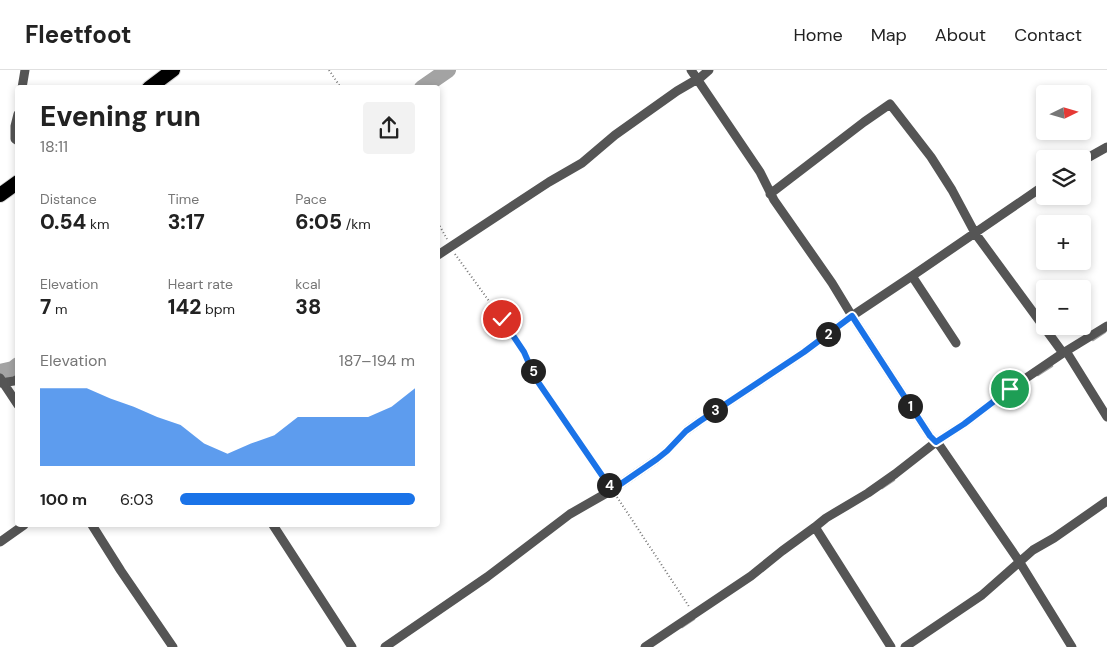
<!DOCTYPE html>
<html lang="en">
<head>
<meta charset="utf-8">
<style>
  body { margin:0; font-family:"DM Sans",sans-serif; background:#f2f2f2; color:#222; height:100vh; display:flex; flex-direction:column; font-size:19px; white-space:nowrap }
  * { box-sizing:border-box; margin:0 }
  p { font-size:16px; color:#767676 }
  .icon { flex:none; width:28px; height:28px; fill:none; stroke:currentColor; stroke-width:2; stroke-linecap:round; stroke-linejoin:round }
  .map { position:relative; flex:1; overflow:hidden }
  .side { position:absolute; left:15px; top:15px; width:425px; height:442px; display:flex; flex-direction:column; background:#fff; border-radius:5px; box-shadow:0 2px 8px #0003 }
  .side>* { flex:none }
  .needle { width:32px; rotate:85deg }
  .fabs { position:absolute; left:1036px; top:15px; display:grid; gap:10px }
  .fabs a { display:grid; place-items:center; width:55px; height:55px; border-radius:5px; background:#fff; box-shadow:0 2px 8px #0003; font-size:25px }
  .pin { position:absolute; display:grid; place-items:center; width:42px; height:42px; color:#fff; margin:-21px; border:2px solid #fff; border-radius:50%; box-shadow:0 1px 5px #0007 }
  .km { position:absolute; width:25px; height:25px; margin:-12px; border-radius:50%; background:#222; color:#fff; font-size:14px; line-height:25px; text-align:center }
  .round { display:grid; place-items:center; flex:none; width:52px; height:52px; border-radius:5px; background:#f2f2f2 }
  .head { display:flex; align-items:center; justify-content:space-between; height:85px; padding:0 25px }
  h1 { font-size:28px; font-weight:800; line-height:38px }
  .metrics { display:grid; grid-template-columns:repeat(3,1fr); gap:8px; height:85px; padding:5px 25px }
  .metrics div { display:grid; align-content:center }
  .metrics b { font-size:21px; font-weight:800 }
  .metrics small { font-size:14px; font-weight:400 }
  .metrics p { font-size:14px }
  .chart { height:140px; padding:10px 25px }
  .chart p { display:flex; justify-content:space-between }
  .chart svg { width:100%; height:90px; margin-top:5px; fill:#1a73e8; opacity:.7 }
  ul { padding:0 25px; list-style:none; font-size:16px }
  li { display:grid; grid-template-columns:80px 60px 1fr; align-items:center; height:38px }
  li i { height:12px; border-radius:6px; background:#1a73e8 }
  header { display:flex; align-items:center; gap:30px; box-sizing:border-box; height:70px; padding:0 25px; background:#fff; border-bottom:1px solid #e0e0e0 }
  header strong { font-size:24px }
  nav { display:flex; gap:28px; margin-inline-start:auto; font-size:18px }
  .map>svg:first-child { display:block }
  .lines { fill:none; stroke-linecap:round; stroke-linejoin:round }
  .stream { stroke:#a3a3a3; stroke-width:2.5 }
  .river { stroke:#a3a3a3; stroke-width:16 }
  .trunk-casing { stroke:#dbdbdb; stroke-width:16 }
  .path { stroke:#777; stroke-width:2; stroke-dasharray:1 2.5; stroke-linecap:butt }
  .minor { stroke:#555; stroke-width:9 }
  .trunk { stroke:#000; stroke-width:14 }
  .route-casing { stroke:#fff; stroke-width:10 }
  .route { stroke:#1a73e8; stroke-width:6 }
</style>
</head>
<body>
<header>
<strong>Fleetfoot</strong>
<nav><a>Home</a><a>Map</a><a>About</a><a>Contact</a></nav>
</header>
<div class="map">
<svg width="1107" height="577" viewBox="0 0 1107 577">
  <rect width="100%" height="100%" fill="#fff"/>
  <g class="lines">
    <path class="stream" d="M1093,270L1105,262
      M1038,305L1052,296
      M882,418L894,410
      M682,557L694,549"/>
    <path class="river" d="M422,18L448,0
      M0,302L13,299L18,295"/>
    <g class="trunk-casing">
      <path id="trunk" d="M149,18L173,0
        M0,125L18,112"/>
    </g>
    <path class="path" d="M329,0L341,18
      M438,153L447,169
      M455,184L502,249L524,282L531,298L539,312L575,363L607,413
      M617,427L690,538"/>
    <path class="minor" d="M22,18L25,0
      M18,44L15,56V69L18,71
      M1082,91L1107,77
      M770,124L864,52L890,34L931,87L952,120L975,163L1063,283
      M438,185L549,112L582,93L615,65L677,21L701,7L709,0
      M912,206L956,273
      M1066,281L1107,347
      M0,308L18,335
      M0,313L14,311L18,309
      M92,455L121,501L173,577
      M273,455L352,577
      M815,457L891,577
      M0,472L24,455
      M385,577L487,507L570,444L612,420L657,389L667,381L686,361L700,351L804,282L852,246L912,206L1045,115
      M645,577L751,506L782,481L815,457L826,448L868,423L895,404L936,372L930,366L852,246L832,213L774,130L760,102L691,0
      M905,577L982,525L1033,480L1054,468L1107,431
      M1072,577L1019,491L940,376L936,372L964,354L1010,319L1063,283L1107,256"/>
    <use href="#trunk" class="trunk"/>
  </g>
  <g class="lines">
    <g class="route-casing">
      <path id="route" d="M502,249L524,282L531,298L538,312L612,420L657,389L667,381L686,361L700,351L804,282L852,246L930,366L936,372L964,354L1010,319"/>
    </g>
    <use href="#route" class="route"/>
  </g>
</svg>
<div class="fabs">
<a><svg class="needle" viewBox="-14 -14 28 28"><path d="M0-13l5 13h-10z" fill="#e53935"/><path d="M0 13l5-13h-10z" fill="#767676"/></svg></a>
<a><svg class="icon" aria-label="layers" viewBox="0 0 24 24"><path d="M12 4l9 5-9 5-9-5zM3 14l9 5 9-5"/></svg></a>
<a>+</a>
<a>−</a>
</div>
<div class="pin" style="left:1010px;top:319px;background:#1e9e55"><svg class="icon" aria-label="arrive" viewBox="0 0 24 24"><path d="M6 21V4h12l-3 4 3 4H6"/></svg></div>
<div class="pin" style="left:502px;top:249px;background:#d93025"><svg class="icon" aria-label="check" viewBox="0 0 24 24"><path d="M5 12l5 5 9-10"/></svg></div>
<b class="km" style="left:910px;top:336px">1</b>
<b class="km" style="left:828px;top:264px">2</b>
<b class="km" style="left:715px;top:340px">3</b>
<b class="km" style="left:609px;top:415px">4</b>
<b class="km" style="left:533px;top:301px">5</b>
<section class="side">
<div class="head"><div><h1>Evening run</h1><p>18:11</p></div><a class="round"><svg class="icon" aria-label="share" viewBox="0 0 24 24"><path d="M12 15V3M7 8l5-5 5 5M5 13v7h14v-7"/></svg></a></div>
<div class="metrics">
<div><p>Distance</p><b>0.54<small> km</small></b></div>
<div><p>Time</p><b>3:17</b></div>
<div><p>Pace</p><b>6:05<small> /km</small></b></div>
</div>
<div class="metrics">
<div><p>Elevation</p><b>7<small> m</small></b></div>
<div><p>Heart rate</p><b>142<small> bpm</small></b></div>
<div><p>kcal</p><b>38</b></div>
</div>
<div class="chart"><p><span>Elevation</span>187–194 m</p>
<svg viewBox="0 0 160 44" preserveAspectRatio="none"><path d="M0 44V6L10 6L20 6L30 11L40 15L50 20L60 24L70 33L80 38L90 33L100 29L110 20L120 20L130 20L140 20L150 15L160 6V44z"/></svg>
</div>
<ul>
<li><b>100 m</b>6:03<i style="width:100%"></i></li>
</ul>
</section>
</div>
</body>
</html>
